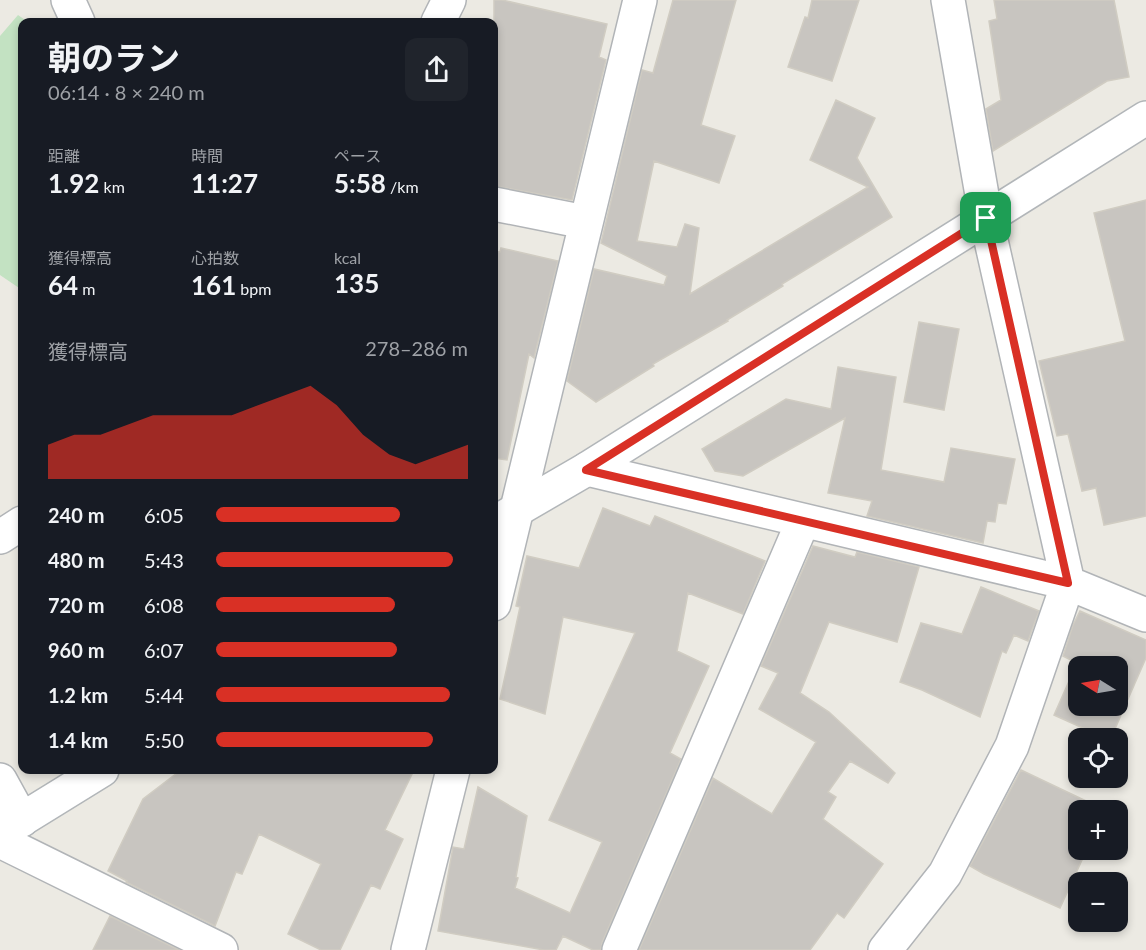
<!DOCTYPE html>
<html lang="ja">
<head>
<meta charset="utf-8">
<style>
  body { margin:0; font-family:Lato,"Noto Sans JP",sans-serif; background:#20242c; color:#f1f3f6; height:100vh; display:flex; flex-direction:column; font-size:22px; white-space:nowrap }
  * { box-sizing:border-box; margin:0 }
  p { font-size:20px; color:#9ea1a6 }
  .icon { flex:none; width:33px; height:33px; fill:none; stroke:currentColor; stroke-width:2; stroke-linecap:round; stroke-linejoin:round }
  .map { position:relative; flex:1; overflow:hidden }
  .drawer { position:absolute; left:18px; top:18px; width:480px; height:756px; display:flex; flex-direction:column; background:#171b24; border-radius:12px; box-shadow:0 3px 9px #0003 }
  .drawer>* { flex:none }
  .needle { width:39px; rotate:281deg }
  .tools { position:absolute; left:1068px; top:656px; display:grid; gap:12px }
  .tools a { display:grid; place-items:center; width:60px; height:60px; border-radius:12px; background:#171b24; box-shadow:0 3px 9px #0003; font-size:30px }
  .pin { position:absolute; display:grid; place-items:center; width:51px; height:51px; color:#fff; margin:-26px; border-radius:12px; box-shadow:0 3px 9px #0006 }
  .round { display:grid; place-items:center; flex:none; width:63px; height:63px; border-radius:12px; background:#20242c }
  .head { display:flex; align-items:center; justify-content:space-between; height:102px; padding:0 30px }
  h1 { font-size:33px; font-weight:700; line-height:45px }
  .metrics { display:grid; grid-template-columns:repeat(3,1fr); gap:9px; height:102px; padding:6px 30px }
  .metrics div { display:grid; align-content:center }
  .metrics b { font-size:26px; font-weight:700 }
  .metrics small { font-size:16px; font-weight:400 }
  .metrics p { font-size:16px }
  .chart { height:168px; padding:12px 30px }
  .chart p { display:flex; justify-content:space-between }
  .chart svg { width:100%; height:108px; margin-top:6px; fill:#d93025; opacity:.7 }
  ul { padding:0 30px; list-style:none; font-size:20px }
  li { display:grid; grid-template-columns:96px 72px 1fr; align-items:center; height:45px }
  li i { height:15px; border-radius:8px; background:#d93025 }
  .map>svg:first-child { display:block }
  .green { fill:#c3e2c2 }
  .building { fill:#c8c5c0; stroke:#d0ccc2; stroke-width:1.5; fill-rule:evenodd }
  .lines { fill:none; stroke-linecap:round; stroke-linejoin:round }
  .street-casing { stroke:#b1b4b7; stroke-width:36 }
  .secondary-casing { stroke:#b2b6b9; stroke-width:36 }
  .street { stroke:#fff; stroke-width:33 }
  .secondary { stroke:#fff; stroke-width:33 }
  .route-casing { stroke:#fff; stroke-width:12 }
  .route { stroke:#d93025; stroke-width:8 }
</style>
</head>
<body>
<div class="map">
<svg width="1146" height="950" viewBox="0 0 1146 950">
  <rect width="100%" height="100%" fill="#eceae3"/>
  <path class="green" d="M18,15L28,22H22V290L0,275V36Z"/>
  <path class="building" d="M494,0H502L607,24L599,57L606,60L572,200L494,186Z
    M673,0H736L701,125L735,136L719,183L654,161L637,241L677,247L685,224L699,228L690,294L868,187L810,160L836,100L875,118L857,158L892,217L782,284L783,286L727,320L728,321L653,364L654,366L596,402L567,381L594,269L664,285L667,276L601,243L642,70L653,73Z
    M812,0H859L832,81L788,67L805,17L808,18Z
    M994,0H1114L1129,77L1107,81L993,151L986,109L1001,100L989,21L997,19Z
    M1146,200V516L1104,525L1096,488L1082,491L1068,434L1057,436L1039,361L1125,341L1094,213Z
    M501,248L558,261L534,358L529,354L507,460L494,458V251L500,252Z
    M919,322L959,329L944,410L904,402Z
    M838,367L896,377L881,470L944,482L951,448L1015,459L1006,504L998,503L995,522L987,521L983,543L867,516L872,501L828,493L845,418L743,476L715,471L702,449L786,399L831,409Z
    M603,508L650,526L655,516L765,561L743,614L688,593L677,651L709,666L670,753L681,759L602,943L601,950H593L563,936L556,950H544L438,931L453,847L464,849L478,787L527,816L516,877L518,878L515,888L570,913L602,842L549,820L635,633L563,617L545,714L500,699L520,607L516,606L527,556L579,568Z
    M813,546L855,557L857,552L919,567L897,642L829,622L800,693L829,712L895,773L888,783L850,761L828,792L836,797L823,819L883,864L844,918L837,913L810,950H639L713,778L772,814L816,742L759,709L778,673L761,666Z
    M981,587L1039,611L1028,641L1014,635L1006,653L1002,651L980,717L922,690L900,682L921,623L962,634Z
    M1080,611L1146,640V658L1111,738H1105L1054,715L1077,663L1063,656L1073,625ZM1078,666H1118V705H1078Z
    M181,770H414L385,830L403,839L380,889L371,885L340,950H321L288,934L321,864L259,834L242,874L236,872L215,926L126,882L127,881L108,871L143,799Z
    M1021,770L1105,810H1078V849H1087L1060,908L984,874L970,866Z
    M110,916L179,950H93Z"/>
  <g class="lines">
    <g class="street-casing">
      <path id="street" d="M68,0L78,22
        M438,22L449,0
        M494,204L585,222
        M587,469L1068,583L1146,615
        M0,537L22,523
        M494,604L640,0
        M0,780L22,820
        M0,841L221,950
        M408,950L453,770
        M619,950L803,521
        M885,950L945,874L1012,746L1068,583L986,218L948,0"/>
    </g>
    <g class="secondary-casing">
      <path id="secondary" d="M494,523L587,469L1146,118
        M0,833L102,770"/>
    </g>
    <use href="#street" class="street"/>
    <use href="#secondary" class="secondary"/>
  </g>
  <g class="lines">
    <g class="route-casing">
      <path id="route" d="M986,218L1068,583L586,470Z"/>
    </g>
    <use href="#route" class="route"/>
  </g>
</svg>
<div class="tools">
<a><svg class="needle" viewBox="-14 -14 28 28"><path d="M0-13l5 13h-10z" fill="#e53935"/><path d="M0 13l5-13h-10z" fill="#9ea1a6"/></svg></a>
<a><svg class="icon" aria-label="locate" viewBox="0 0 24 24"><circle cx="12" cy="12" r="6"/><path d="M12 2v4M12 18v4M2 12h4M18 12h4"/></svg></a>
<a>+</a>
<a>−</a>
</div>
<div class="pin" style="left:986px;top:218px;background:#1e9e55"><svg class="icon" aria-label="arrive" viewBox="0 0 24 24"><path d="M6 21V4h12l-3 4 3 4H6"/></svg></div>
<section class="drawer">
<div class="head"><div><h1>朝のラン</h1><p>06:14 · 8 × 240 m</p></div><a class="round"><svg class="icon" aria-label="share" viewBox="0 0 24 24"><path d="M12 15V3M7 8l5-5 5 5M5 13v7h14v-7"/></svg></a></div>
<div class="metrics">
<div><p>距離</p><b>1.92<small> km</small></b></div>
<div><p>時間</p><b>11:27</b></div>
<div><p>ペース</p><b>5:58<small> /km</small></b></div>
</div>
<div class="metrics">
<div><p>獲得標高</p><b>64<small> m</small></b></div>
<div><p>心拍数</p><b>161<small> bpm</small></b></div>
<div><p>kcal</p><b>135</b></div>
</div>
<div class="chart"><p><span>獲得標高</span>278–286 m</p>
<svg viewBox="0 0 160 44" preserveAspectRatio="none"><path d="M0 44V30L10 26L20 26L30 22L40 18L50 18L60 18L70 18L80 14L90 10L100 6L110 14L120 26L130 34L140 38L150 34L160 30V44z"/></svg>
</div>
<ul>
<li><b>240 m</b>6:05<i style="width:73%"></i></li>
<li><b>480 m</b>5:43<i style="width:94%"></i></li>
<li><b>720 m</b>6:08<i style="width:71%"></i></li>
<li><b>960 m</b>6:07<i style="width:72%"></i></li>
<li><b>1.2 km</b>5:44<i style="width:93%"></i></li>
<li><b>1.4 km</b>5:50<i style="width:86%"></i></li>
</ul>
</section>
</div>
</body>
</html>
